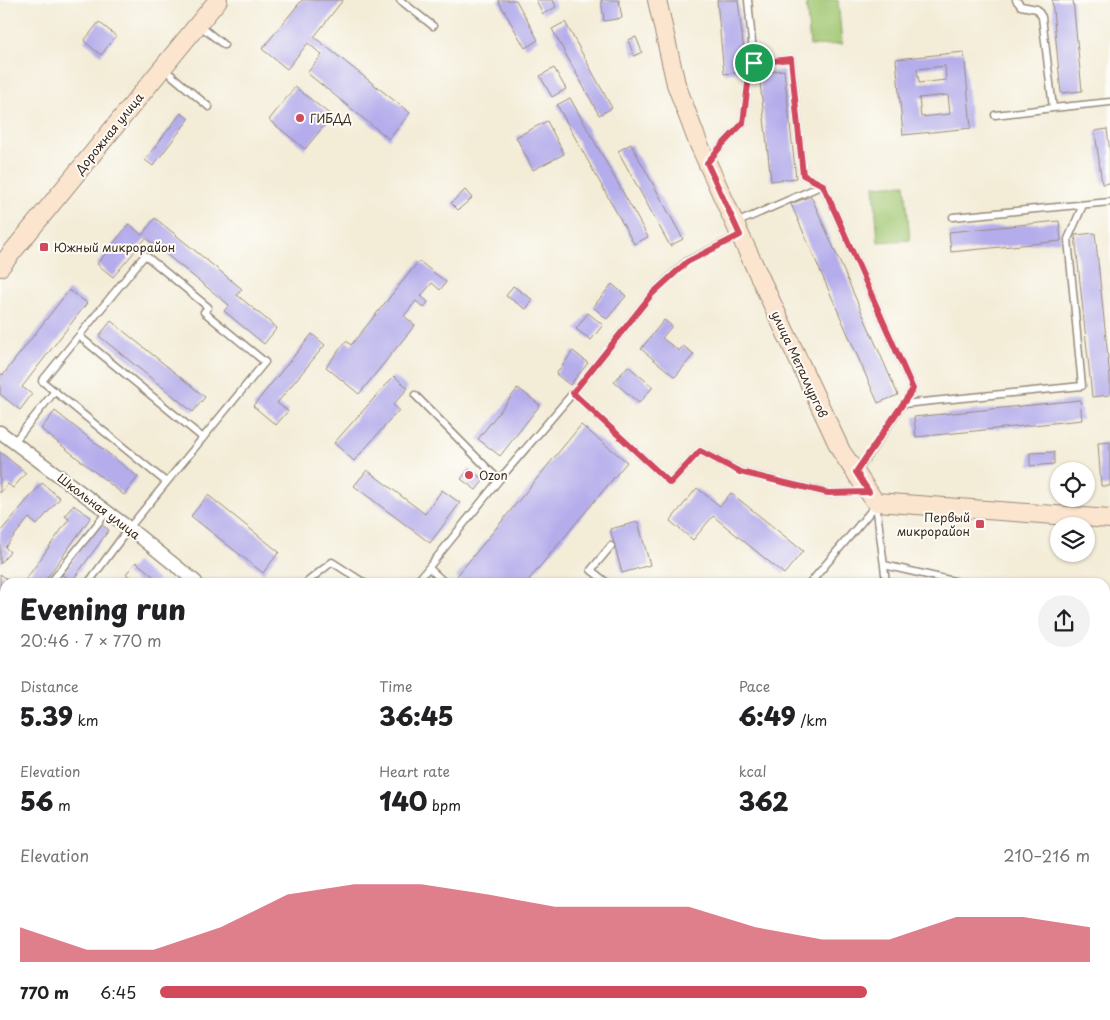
<!DOCTYPE html>
<html lang="en">
<head>
<meta charset="utf-8">
<style>
  body { margin:0; font-family:"Playpen Sans",sans-serif; background:#f2f2f2; color:#202124; height:100vh; display:flex; flex-direction:column; font-size:19px; white-space:nowrap }
  * { box-sizing:border-box; margin:0 }
  p { font-size:16px; color:#757577 }
  .icon { flex:none; width:28px; height:28px; fill:none; stroke:currentColor; stroke-width:2; stroke-linecap:round; stroke-linejoin:round }
  .map { position:relative; flex:1; overflow:hidden }
  .drawer { position:absolute; left:0px; top:578px; width:1110px; height:442px; display:flex; flex-direction:column; background:#fff; border-radius:15px 15px 0 0; box-shadow:0 1px 4px #0004 }
  .drawer>* { flex:none }
  .controls { position:absolute; left:1050px; top:462px; display:grid; gap:10px }
  .controls a { display:grid; place-items:center; width:45px; height:45px; border-radius:50%; background:#fff; box-shadow:0 1px 4px #0004; font-size:25px }
  .pin { position:absolute; display:grid; place-items:center; width:42px; height:42px; color:#fff; margin:-21px; border:2px solid #fff; border-radius:50%; box-shadow:0 1px 5px #0007 }
  .round { display:grid; place-items:center; flex:none; width:52px; height:52px; border-radius:26px; background:#f2f2f2 }
  .headline { display:flex; align-items:center; justify-content:space-between; height:85px; padding:0 20px }
  h1 { font-size:28px; font-weight:800; line-height:38px }
  .metrics { display:grid; grid-template-columns:repeat(3,1fr); gap:8px; height:85px; padding:5px 20px }
  .metrics div { display:grid; align-content:center }
  .metrics b { font-size:25px; font-weight:800 }
  .metrics small { font-size:14px; font-weight:400 }
  .metrics p { font-size:14px }
  .chart { height:140px; padding:10px 20px }
  .chart p { display:flex; justify-content:space-between }
  .chart svg { width:100%; height:90px; margin-top:5px; fill:#d1495b; opacity:.7 }
  ul { padding:0 20px; list-style:none; font-size:16px }
  li { display:grid; grid-template-columns:80px 60px 1fr; align-items:center; height:38px }
  li i { height:12px; border-radius:6px; background:#d1495b }
  .map>svg:first-child { display:block }
  .green { fill:#a1c772; stroke:#6e7848 }
  .building { fill:#b4aceb; fill-rule:evenodd }
  .lines { fill:none; stroke-linecap:round; stroke-linejoin:round }
  .lane-casing { stroke:#978b7a; stroke-width:9 }
  .street-casing { stroke:#978b7a; stroke-width:15 }
  .secondary-casing { stroke:#978b7a; stroke-width:20 }
  .lane { stroke:#fff; stroke-width:6 }
  .street { stroke:#fff; stroke-width:12 }
  .secondary { stroke:#fce5cf; stroke-width:18 }
  .route-casing { stroke:#fff; stroke-width:10 }
  .route { stroke:#d1495b; stroke-width:6 }
  .poi-dot { fill:#d1495b; stroke:#fdfcf7; stroke-width:2 }
  .labels { text-anchor:middle; dominant-baseline:central; stroke-width:4; stroke-linejoin:round; paint-order:stroke }
  .poi-label { font-size:12px; fill:#3b2a1e; stroke:#fdfcf7; text-anchor:start }
  .street-label { font-size:12px; fill:#3b2a1e; stroke:#fdfcf7 }
</style>
</head>
<body>
<div class="map">
<svg width="1110" height="1020" viewBox="0 0 1110 1020">
  <rect width="100%" height="100%" fill="#fdfcf7"/>
  <filter id="ink" filterUnits="userSpaceOnUse"><feTurbulence type="fractalNoise" baseFrequency=".02" numOctaves="2"/><feDisplacementMap in="SourceGraphic" scale="10" xChannelSelector="R" yChannelSelector="G"/><feConvolveMatrix kernelMatrix="1 2 1 2 8 2 1 2 1" color-interpolation-filters="sRGB"/></filter>
  <filter id="wash" filterUnits="userSpaceOnUse"><feTurbulence type="fractalNoise" baseFrequency=".0096" numOctaves="4" result="noise"/><feDisplacementMap in="SourceGraphic" scale="20" xChannelSelector="R" yChannelSelector="G"/><feGaussianBlur stdDeviation="1.12" result="paint"/><feColorMatrix in="noise" values="0 0 0 0 0 0 0 0 0 0 0 0 0 0 0 0 0 1.4 0 .05"/><feComposite in="paint" operator="in"/></filter>
  <g filter="url(#wash)">
    <rect width="100%" height="100%" fill="#f3ecd7"/>
    <path class="green" d="M806,0H838L842,44L810,46Z
      M905,184L910,240L878,242L874,186Z"/>
    <g id="blocks">
      <path class="building" d="M302,0H343L314,37L410,113L389,139L307,73L322,55L308,43L287,69L262,49Z
        M498,0H516L538,40L525,48Z
        M536,0H553L556,7L543,14Z
        M601,0H619L622,18L604,21Z
        M717,0H738L746,71L724,74Z
        M1052,0H1073L1082,91L1061,93Z
        M99,22L116,36L101,55L84,41Z
        M565,22L612,108L599,115L552,29Z
        M636,37L642,52L634,56L628,40Z
        M964,52L971,128L903,135L896,59ZM945,66L946,80L919,83L917,69ZM948,95L950,114L921,117L919,98Z
        M554,68L566,89L552,97L540,76Z
        M784,70L796,178L771,181L759,73Z
        M295,87L332,116L305,149L269,120Z
        M570,98L648,237L634,244L557,105Z
        M181,113L189,119L153,166L145,160Z
        M547,121L564,154L533,170L516,137Z
        M1107,129L1110,153V183L1102,184L1095,131Z
        M631,144L683,239L670,246L618,151Z
        M465,190L472,198L458,210L451,203Z
        M811,196L898,395L878,403L791,204Z
        M155,218L242,289L237,295L277,328L264,344L224,311L229,305L146,238L113,277L97,264L129,224L142,235Z
        M1059,221L1061,241L951,252L949,232Z
        M1095,233L1110,377V395L1092,397L1075,235Z
        M419,261L446,282L440,290L432,283L421,296L428,302L424,308L416,301L404,316L415,325L359,394L326,367L346,341L351,345Z
        M612,284L626,296L607,319L593,307Z
        M513,286L533,300L526,309L506,296Z
        M69,290L87,303L22,387L32,394L20,410L0,394V373L3,375Z
        M588,313L603,325L591,340L576,329Z
        M664,320L672,326L662,338L679,351L683,346L694,354L675,377L641,349Z
        M111,321L205,397L193,412L99,336Z
        M312,334L325,345L277,403L288,411L276,425L253,406Z
        M573,351L588,363L570,385L556,374Z
        M628,366L653,387L639,403L614,382Z
        M394,376L408,388L393,405L399,410L354,461L334,443Z
        M518,388L540,405L500,456L478,439Z
        M1080,400L1082,420L916,437L914,417Z
        M55,411L138,477L124,495L41,429Z
        M581,425L627,462L527,582H463L456,577Z
        M1110,442V486H1101L1098,443Z
        M0,452L26,473L13,488L8,484L0,493Z
        M1054,452V464L1030,466V453Z
        M469,469L484,480L476,490L461,479Z
        M367,470L425,514L442,490L460,503L430,543L354,486Z
        M42,483L60,498L37,525L29,518L5,547L10,552L0,564V532Z
        M697,488L720,506L731,493L803,551L784,574L713,516L693,540L670,521Z
        M208,495L279,552L263,573L191,516Z
        M73,505L91,517L44,582H24L69,519L65,516Z
        M638,522L650,565L622,573L610,529Z
        M99,523L109,530L72,581L62,575Z
        M136,562L158,580L157,582H137L126,574Z
        M0,574L12,582H5V603L0,599Z
        M0,611L5,615V625L0,632Z
        M5,655V674L0,681V662Z
        M1105,669L1110,673V675L1105,680Z
        M0,773L5,777V790L0,796Z
        M1110,862V878L1105,880V864Z
        M1105,916L1110,931V934L1105,935Z
        M30,1015H47L43,1020H27Z
        M77,1015H94L91,1020H74Z
        M291,1015H314L310,1020H292L289,1018Z
        M372,1015H394L391,1020H380Z
        M419,1015H438L436,1020H423L418,1017Z
        M571,1015H591L592,1019L572,1020Z
        M937,1015H953V1016L938,1019Z
        M994,1015H1017L1019,1020H996Z"/>
    </g>
  </g>
  <g filter="url(#ink)">
    <use href="#blocks" fill-opacity="0" stroke="#978b7a" stroke-width="1"/>
    <g class="lines">
      <g class="lane-casing">
        <path id="lane" d="M400,0L433,26
          M1016,0L1021,6L1037,9L1042,17L1053,108L1110,102
          M199,25L224,45
          M754,63L791,59L803,175L823,185L913,389L857,472
          M164,69L209,107
          M995,115L1053,108
          M708,162L722,145L743,123L748,84L754,63L748,0
          M953,217L1110,202
          M736,223L823,185
          M79,336L203,438
          M573,393L670,483L700,451L741,472L828,493L865,492
          M415,395L499,480
          M903,404L1082,386L1068,239L1083,205
          M14,442L55,391
          M876,503L886,582
          M884,565L958,582
          M429,568L444,582
          M51,582L107,512
          M89,582L129,528L265,362L204,312L208,307L145,255L42,381L166,482
          M307,582L332,562L363,582
          M417,582L499,480L573,393L652,294L687,261L738,236
          M606,582L591,570L611,546
          M811,582L876,505
          M1105,618L1110,619
          M0,650L5,643
          M0,708L2,700L5,696
          M1105,748L1110,747
          M1105,901L1110,899
          M978,1015L979,1020
          M67,1020L70,1015"/>
      </g>
      <g class="street-casing">
        <path id="street" d="M0,432L129,528L196,582
          M0,736L5,740
          M355,1015L361,1020
          M632,1015L633,1020
          M407,1020L409,1015"/>
      </g>
      <g class="secondary-casing">
        <path id="secondary" d="M657,0L676,84L697,140L740,235L841,451L874,500L876,502L1110,519
          M0,267L218,0
          M0,921L5,924
          M139,1015L146,1020"/>
      </g>
      <use href="#lane" class="lane"/>
      <use href="#street" class="street"/>
      <use href="#secondary" class="secondary"/>
    </g>
  </g>
  <g class="lines" filter="url(#ink)">
    <g class="route-casing">
      <path id="route" d="M791,59L803,175L823,185L913,389L856,472L869,492L828,493L740,472L700,451L670,483L573,393L652,294L687,262L740,235L707,163L722,145L743,123L748,84L754,63Z"/>
    </g>
    <use href="#route" class="route"/>
  </g>
  <g class="poi-dot">
    <circle cx="300" cy="118" r="5"/>
    <rect x="39" y="242" width="10" height="10" rx="2.5"/>
    <circle cx="469" cy="475" r="5"/>
    <rect x="975" y="519" width="10" height="10" rx="2.5"/>
  </g>
  <g class="labels">
    <g class="poi-label">
      <text x="310" y="118">ГИБДД</text>
      <text x="54" y="247">Южный микрорайон</text>
      <text x="479" y="475">Ozon</text>
      <text x="970" y="517" text-anchor="end">Первый<tspan x="970" dy="14">микрорайон</tspan></text>
    </g>
    <g class="street-label">
      <text transform="translate(109 133) rotate(-51)">Дорожная улица</text>
      <text transform="translate(800 364) rotate(65)">улица Металлургов</text>
      <text transform="translate(99 506) rotate(37)">Школьная улица</text>
    </g>
  </g>
</svg>
<div class="controls">
<a><svg class="icon" aria-label="locate" viewBox="0 0 24 24"><circle cx="12" cy="12" r="6"/><path d="M12 2v4M12 18v4M2 12h4M18 12h4"/></svg></a>
<a><svg class="icon" aria-label="layers" viewBox="0 0 24 24"><path d="M12 4l9 5-9 5-9-5zM3 14l9 5 9-5"/></svg></a>
</div>
<div class="pin" style="left:754px;top:63px;background:#1e9e55"><svg class="icon" aria-label="arrive" viewBox="0 0 24 24"><path d="M6 21V4h12l-3 4 3 4H6"/></svg></div>
<section class="drawer">
<div class="headline"><div><h1>Evening run</h1><p>20:46 · 7 × 770 m</p></div><a class="round"><svg class="icon" aria-label="share" viewBox="0 0 24 24"><path d="M12 15V3M7 8l5-5 5 5M5 13v7h14v-7"/></svg></a></div>
<div class="metrics">
<div><p>Distance</p><b>5.39<small> km</small></b></div>
<div><p>Time</p><b>36:45</b></div>
<div><p>Pace</p><b>6:49<small> /km</small></b></div>
</div>
<div class="metrics">
<div><p>Elevation</p><b>56<small> m</small></b></div>
<div><p>Heart rate</p><b>140<small> bpm</small></b></div>
<div><p>kcal</p><b>362</b></div>
</div>
<div class="chart"><p><span>Elevation</span>210–216 m</p>
<svg viewBox="0 0 160 44" preserveAspectRatio="none"><path d="M0 44V27L10 38L20 38L30 27L40 11L50 6L60 6L70 11L80 17L90 17L100 17L110 27L120 33L130 33L140 22L150 22L160 27V44z"/></svg>
</div>
<ul>
<li><b>770 m</b>6:45<i style="width:76%"></i></li>
</ul>
</section>
</div>
</body>
</html>
